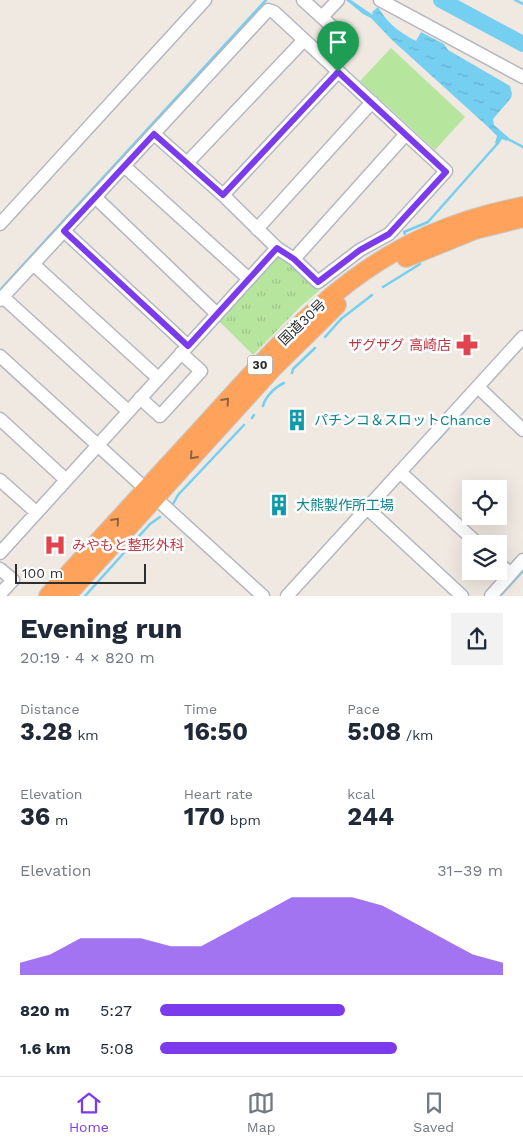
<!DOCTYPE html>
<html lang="en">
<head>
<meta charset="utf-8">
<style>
  body { margin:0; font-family:"Work Sans","Noto Sans JP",sans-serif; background:#f2f2f3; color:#1f2937; height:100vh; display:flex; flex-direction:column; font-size:19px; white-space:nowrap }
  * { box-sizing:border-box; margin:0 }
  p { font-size:16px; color:#747a83 }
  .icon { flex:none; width:28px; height:28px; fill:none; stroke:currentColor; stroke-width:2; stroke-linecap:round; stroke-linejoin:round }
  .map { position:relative; height:596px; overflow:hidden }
  .details { display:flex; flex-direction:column; background:#fff; flex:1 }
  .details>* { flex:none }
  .controls { position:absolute; left:462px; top:480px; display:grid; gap:10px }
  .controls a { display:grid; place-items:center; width:45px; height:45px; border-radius:0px; background:#fff; box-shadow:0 5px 20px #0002; font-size:25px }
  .scale { position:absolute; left:15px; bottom:12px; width:131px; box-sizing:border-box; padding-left:5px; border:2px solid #2e2e2e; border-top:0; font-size:14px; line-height:18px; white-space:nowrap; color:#2e2e2e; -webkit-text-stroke:4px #fff; paint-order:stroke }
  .pin { position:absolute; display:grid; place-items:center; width:42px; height:42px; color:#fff; margin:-51px -21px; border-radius:50% 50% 50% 0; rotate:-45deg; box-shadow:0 0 5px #0007 }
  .pin .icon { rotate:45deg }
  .round { display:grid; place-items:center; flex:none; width:52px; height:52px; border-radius:0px; background:#f2f2f3 }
  .head { display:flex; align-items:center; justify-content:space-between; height:85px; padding:0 20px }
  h1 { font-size:28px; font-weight:700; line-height:38px }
  .figures { display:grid; grid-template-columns:repeat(3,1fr); gap:8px; height:85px; padding:5px 20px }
  .figures div { display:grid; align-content:center }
  .figures b { font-size:25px; font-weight:700 }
  .figures small { font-size:14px; font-weight:400 }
  .figures p { font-size:14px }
  .chart { height:140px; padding:10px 20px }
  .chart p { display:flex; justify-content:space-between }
  .chart svg { width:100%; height:90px; margin-top:5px; fill:#7c3aed; opacity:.7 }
  ul { padding:0 20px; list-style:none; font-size:16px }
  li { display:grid; grid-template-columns:80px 60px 1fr; align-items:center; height:38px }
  li i { height:12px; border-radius:6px; background:#7c3aed }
  .tabs { display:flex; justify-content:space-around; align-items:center; height:70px; border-top:1px solid #e0e1e3; background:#fff; font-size:14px; color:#747a83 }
  .tabs a { display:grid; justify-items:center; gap:2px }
  .tabs .active { color:#7c3aed }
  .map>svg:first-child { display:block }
  .grass { fill:#b6e59e }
  .park { fill:url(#park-tufts) }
  .water { fill:url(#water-ripples) }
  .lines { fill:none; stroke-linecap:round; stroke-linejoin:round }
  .stream { stroke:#75cff0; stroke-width:2.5 }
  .river { stroke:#75cff0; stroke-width:16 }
  .minor-casing { stroke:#b4b7c1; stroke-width:15 }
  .highway-casing { stroke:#c9c9c9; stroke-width:20 }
  .minor { stroke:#fff; stroke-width:12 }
  .highway { stroke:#ffa35c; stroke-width:18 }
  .oneway { stroke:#8c6343 }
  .route-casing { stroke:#fff; stroke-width:10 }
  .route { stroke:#7c3aed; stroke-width:6 }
  .labels { text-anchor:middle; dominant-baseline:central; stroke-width:5; stroke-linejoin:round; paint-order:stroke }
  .shield { fill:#fff; stroke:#6d6d6d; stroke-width:1 }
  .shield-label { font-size:12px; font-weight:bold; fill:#2e2e2e }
  .street-label { font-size:14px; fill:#2e2e2e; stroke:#fff }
  .health-label { font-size:14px; fill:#be3a42; stroke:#fff; text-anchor:end }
  .culture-label { font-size:14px; fill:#0d838f; stroke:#fff; text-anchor:start }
</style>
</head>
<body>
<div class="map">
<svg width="523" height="596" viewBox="0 0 523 596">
  <defs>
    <pattern id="park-tufts" width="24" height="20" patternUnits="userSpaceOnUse" patternTransform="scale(1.25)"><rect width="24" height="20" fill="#b6e59e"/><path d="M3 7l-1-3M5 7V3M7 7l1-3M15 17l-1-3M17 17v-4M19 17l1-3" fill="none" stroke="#9dc588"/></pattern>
    <pattern id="water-ripples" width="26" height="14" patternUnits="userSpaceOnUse" patternTransform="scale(1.25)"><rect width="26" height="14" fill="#75cff0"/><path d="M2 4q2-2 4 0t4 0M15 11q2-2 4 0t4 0" fill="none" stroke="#66b2ce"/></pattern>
  </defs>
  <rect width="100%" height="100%" fill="#efe9e1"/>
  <path class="grass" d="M391,48L465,117L435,150L360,81Z"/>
  <path class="park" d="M277,253L297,267L320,290L301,306L253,355L217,319Z"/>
  <path class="water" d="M346,0H351L373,15L372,12L378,7C388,24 399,32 416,41L421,32L444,44L448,50L510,86L512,94L511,98L493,119L494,125L509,138L507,141L502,139L498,145L495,143L497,136L487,126L392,40L371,18L363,14Z"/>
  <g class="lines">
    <path class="stream" d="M515,0L523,4
      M506,138L523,147
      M405,234L404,232L428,222L498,143
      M383,287L420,264
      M0,290L266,0
      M325,337L341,319L372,295
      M292,373L293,369L315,348
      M263,406C265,397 275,387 284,383
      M252,418L254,415
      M435,443L469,406
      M173,504L178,495L244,425
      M85,596L150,524L160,517
      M500,596L523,571"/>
    <path class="river" d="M441,0L523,44"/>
    <g class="minor-casing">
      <path id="minor" d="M303,0L348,41
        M380,0L523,77
        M322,17L338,0
        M187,163L303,41
        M124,166L249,279
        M223,195L338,72
        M95,197L217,314
        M0,224L205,0
        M257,229L372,102
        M64,231L188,346
        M294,259L406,134
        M33,264L158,378
        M3,297L128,411
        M0,300L268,10L274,12L446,171L389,234L360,250L318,282L294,259L277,248L223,195L154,134
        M0,356L263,596
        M478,387L523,430
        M140,398L160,416L201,371L181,353
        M0,419L66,480
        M400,472L478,544
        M0,480L36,512
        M367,508L462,596
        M0,553L277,248
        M499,563L510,574
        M0,569L13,580L0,594
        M287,596L523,337
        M491,596L523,560"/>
    </g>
    <g class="highway-casing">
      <path id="highway" d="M406,258L475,230L523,218
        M48,596C100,539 152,483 204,426C302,318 372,235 523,206
        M66,596L274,367L337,305"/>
    </g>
    <use href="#minor" class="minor"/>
    <use href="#highway" class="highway"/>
  </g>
  <defs><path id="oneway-chevron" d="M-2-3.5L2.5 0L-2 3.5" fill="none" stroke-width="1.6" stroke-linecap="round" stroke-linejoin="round" transform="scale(1.25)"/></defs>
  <g class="oneway">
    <use href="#oneway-chevron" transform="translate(226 401) rotate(-48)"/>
    <use href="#oneway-chevron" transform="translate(193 456) rotate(132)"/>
    <use href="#oneway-chevron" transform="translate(116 521) rotate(-48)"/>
  </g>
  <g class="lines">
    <g class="route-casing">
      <path id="route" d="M338,72L446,172L389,234L360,250L318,282L294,259L277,248L188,346L64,231L154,134L223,195Z"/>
    </g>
    <use href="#route" class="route"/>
  </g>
  <defs>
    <g id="pharmacy-bare" transform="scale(1.725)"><path d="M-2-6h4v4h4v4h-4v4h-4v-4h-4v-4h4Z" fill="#e0444e" stroke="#fff" stroke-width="2.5" paint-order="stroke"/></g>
    <g id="building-bare" transform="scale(1.725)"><path d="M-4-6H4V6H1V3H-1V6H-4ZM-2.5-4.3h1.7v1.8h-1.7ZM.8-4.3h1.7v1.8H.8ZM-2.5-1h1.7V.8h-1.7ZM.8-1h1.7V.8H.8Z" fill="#0f9aa8" stroke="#fff" stroke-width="2.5" paint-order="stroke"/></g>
    <g id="hospital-bare" transform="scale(1.725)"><path d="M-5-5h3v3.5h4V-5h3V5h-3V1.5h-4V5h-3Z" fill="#e0444e" stroke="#fff" stroke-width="2.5" paint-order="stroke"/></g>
  </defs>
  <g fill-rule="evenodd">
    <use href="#pharmacy-bare" x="467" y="345"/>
    <use href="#building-bare" x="297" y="420"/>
    <use href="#building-bare" x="279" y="505"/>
    <use href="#hospital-bare" x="55" y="545"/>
  </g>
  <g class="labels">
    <rect class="shield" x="247.5" y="355.5" width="25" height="19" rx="4"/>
    <g class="shield-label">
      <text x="260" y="365">30</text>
    </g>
    <g class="street-label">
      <text transform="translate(302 322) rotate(-44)">国道30号</text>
    </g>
    <g class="health-label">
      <text x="451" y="345">ザグザグ 高崎店</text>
      <text x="72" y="545" text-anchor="start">みやもと整形外科</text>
    </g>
    <g class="culture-label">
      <text x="314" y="420">パチンコ＆スロットChance</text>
      <text x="296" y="505">大熊製作所工場</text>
    </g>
  </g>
</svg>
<div class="controls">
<a><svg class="icon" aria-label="locate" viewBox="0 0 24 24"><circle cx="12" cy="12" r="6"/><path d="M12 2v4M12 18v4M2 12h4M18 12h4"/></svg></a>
<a><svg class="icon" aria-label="layers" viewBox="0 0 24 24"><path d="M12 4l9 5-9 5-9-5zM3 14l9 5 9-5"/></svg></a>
</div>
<div class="scale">100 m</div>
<div class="pin" style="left:338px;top:72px;background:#1e9e55"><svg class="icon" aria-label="arrive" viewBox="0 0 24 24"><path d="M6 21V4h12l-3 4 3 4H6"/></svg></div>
</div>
<section class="details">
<div class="head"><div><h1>Evening run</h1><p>20:19 · 4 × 820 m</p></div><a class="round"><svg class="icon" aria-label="share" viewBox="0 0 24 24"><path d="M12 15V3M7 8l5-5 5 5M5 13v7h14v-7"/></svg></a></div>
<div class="figures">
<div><p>Distance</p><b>3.28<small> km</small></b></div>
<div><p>Time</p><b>16:50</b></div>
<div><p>Pace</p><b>5:08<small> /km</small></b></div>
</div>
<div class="figures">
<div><p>Elevation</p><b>36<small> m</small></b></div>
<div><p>Heart rate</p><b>170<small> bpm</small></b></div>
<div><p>kcal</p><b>244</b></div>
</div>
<div class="chart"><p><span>Elevation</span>31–39 m</p>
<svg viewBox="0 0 160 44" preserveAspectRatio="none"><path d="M0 44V38L10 34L20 26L30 26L40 26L50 30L60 30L70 22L80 14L90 6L100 6L110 6L120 10L130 18L140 26L150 34L160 38V44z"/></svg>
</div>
<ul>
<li><b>820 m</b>5:27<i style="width:54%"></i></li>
<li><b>1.6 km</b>5:08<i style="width:69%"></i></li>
</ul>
</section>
<nav class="tabs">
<a class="active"><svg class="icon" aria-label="home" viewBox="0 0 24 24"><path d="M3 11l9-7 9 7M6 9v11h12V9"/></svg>Home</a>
<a><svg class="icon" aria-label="map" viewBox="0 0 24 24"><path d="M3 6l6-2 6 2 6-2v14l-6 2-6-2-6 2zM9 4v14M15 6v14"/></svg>Map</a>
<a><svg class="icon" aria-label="saved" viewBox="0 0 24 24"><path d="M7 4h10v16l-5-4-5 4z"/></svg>Saved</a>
</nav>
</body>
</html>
